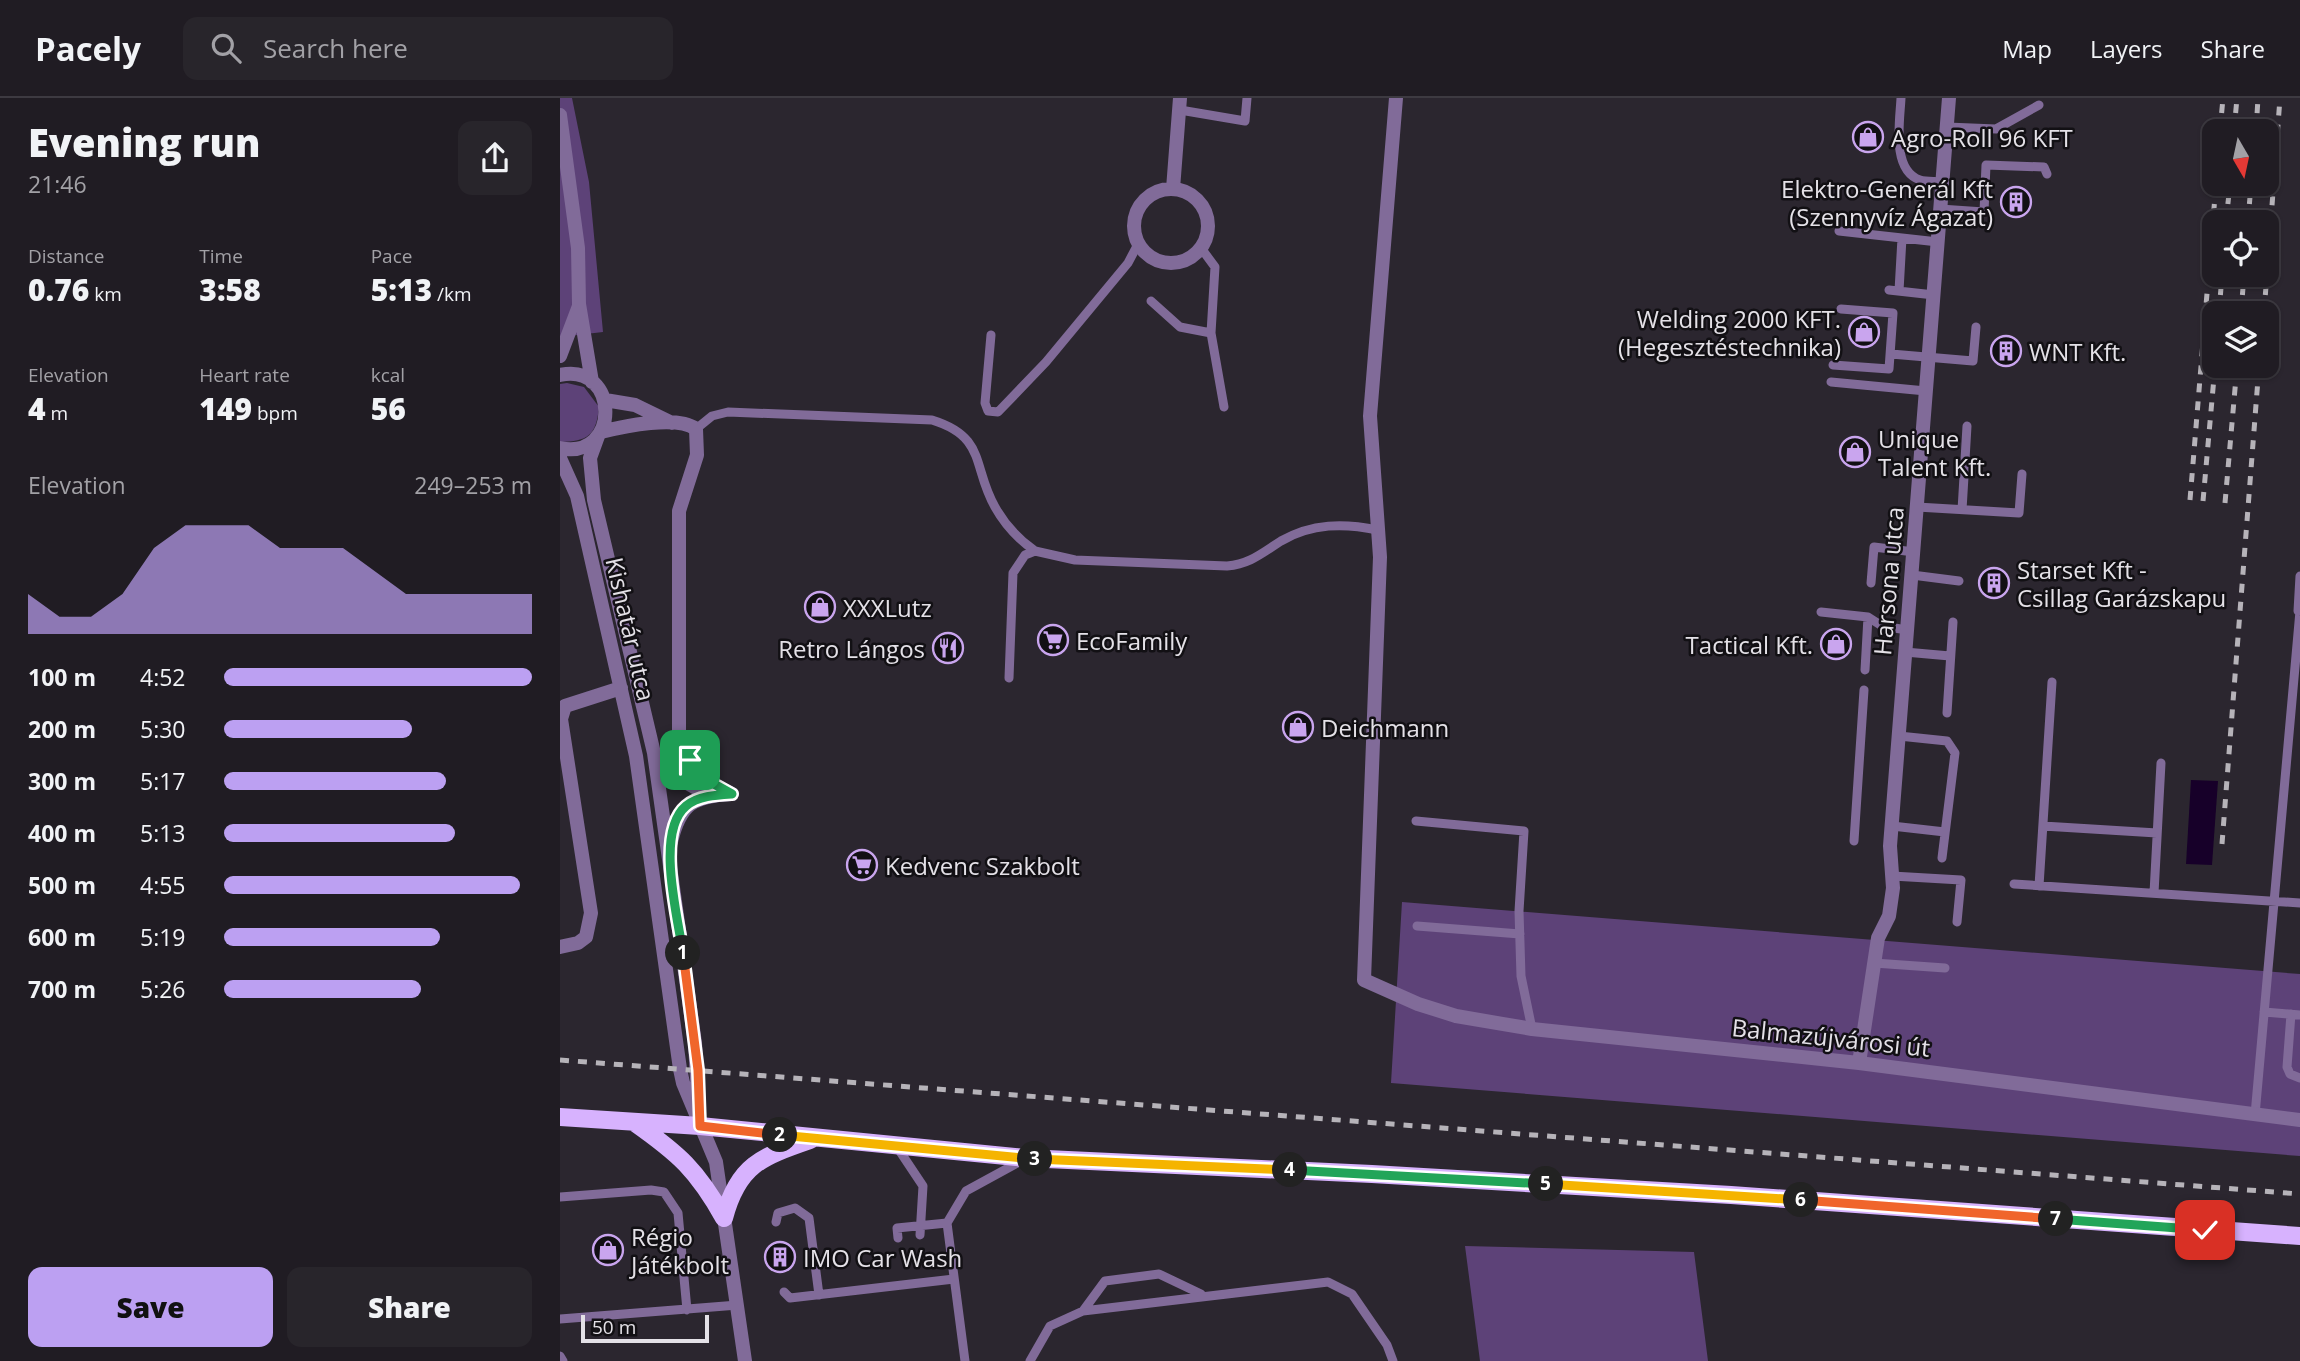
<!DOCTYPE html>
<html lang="en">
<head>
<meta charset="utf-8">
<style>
  body { margin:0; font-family:"Open Sans",sans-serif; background:#28252b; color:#f1f3f6; height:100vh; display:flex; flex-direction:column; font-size:26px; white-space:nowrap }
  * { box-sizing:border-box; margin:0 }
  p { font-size:23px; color:#a2a1a6 }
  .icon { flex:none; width:38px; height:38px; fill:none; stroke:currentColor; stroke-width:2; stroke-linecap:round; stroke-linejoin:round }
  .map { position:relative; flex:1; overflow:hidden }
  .details { display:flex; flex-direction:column; background:#201c23; width:560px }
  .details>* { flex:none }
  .needle { width:46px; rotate:171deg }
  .tools { position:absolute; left:1642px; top:21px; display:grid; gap:14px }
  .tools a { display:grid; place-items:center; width:77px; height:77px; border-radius:14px; background:#201c23; box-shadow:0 2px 5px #0004,0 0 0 2px #3d3a41; font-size:35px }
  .scale { position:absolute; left:21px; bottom:18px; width:128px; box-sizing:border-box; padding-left:7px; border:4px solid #e4e1e7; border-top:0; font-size:19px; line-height:24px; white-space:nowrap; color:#e4e1e7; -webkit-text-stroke:5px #121014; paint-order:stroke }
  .pin { position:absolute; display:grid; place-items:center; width:60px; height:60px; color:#fff; margin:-30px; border-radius:14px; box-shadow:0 4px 10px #0006 }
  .km { position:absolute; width:35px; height:35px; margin:-18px; border-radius:50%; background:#222; color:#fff; font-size:19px; line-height:35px; text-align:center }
  .round { display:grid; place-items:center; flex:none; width:74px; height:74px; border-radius:14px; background:#28252b }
  .headline { display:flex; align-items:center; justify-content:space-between; height:119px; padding:0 28px }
  h1 { font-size:38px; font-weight:800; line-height:52px }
  .metrics { display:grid; grid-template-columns:repeat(3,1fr); gap:10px; height:119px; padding:7px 28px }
  .metrics div { display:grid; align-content:center }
  .metrics b { font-size:30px; font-weight:800 }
  .metrics small { font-size:19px; font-weight:400 }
  .metrics p { font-size:19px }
  .chart { height:196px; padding:14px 28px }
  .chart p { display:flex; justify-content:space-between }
  .chart svg { width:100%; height:126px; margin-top:7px; fill:#bca0f2; opacity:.7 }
  .button { display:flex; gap:14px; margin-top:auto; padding:14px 28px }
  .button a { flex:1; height:80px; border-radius:14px; background:#bca0f2; color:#111; font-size:28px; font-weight:800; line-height:80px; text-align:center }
  .button a+a { background:#28252b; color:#f1f3f6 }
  ul { padding:0 28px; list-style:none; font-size:23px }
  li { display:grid; grid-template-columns:112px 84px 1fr; align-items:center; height:52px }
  li i { height:18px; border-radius:9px; background:#bca0f2 }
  header { display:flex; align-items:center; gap:42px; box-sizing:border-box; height:98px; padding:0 35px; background:#201c23; border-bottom:2px solid #3d3a41 }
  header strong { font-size:33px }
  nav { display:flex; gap:38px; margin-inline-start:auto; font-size:24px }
  .search { width:490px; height:63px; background:#28252b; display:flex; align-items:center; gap:18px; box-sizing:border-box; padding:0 24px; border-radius:14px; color:#a2a1a6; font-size:26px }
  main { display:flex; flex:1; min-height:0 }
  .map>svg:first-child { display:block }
  .green { fill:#5d4278 }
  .water { fill:#170029 }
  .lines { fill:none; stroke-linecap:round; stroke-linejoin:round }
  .service { stroke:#816b99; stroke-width:9 }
  .minor { stroke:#816b99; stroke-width:14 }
  .primary { stroke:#d7b2fe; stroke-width:18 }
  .rail { stroke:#b6b3b9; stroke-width:5; stroke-dasharray:9 9; stroke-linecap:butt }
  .split-1-casing { stroke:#fff; stroke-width:14 }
  .split-2-casing { stroke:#fff; stroke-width:14 }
  .split-3-casing { stroke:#fff; stroke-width:14 }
  .split-4-casing { stroke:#fff; stroke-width:14 }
  .split-5-casing { stroke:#fff; stroke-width:14 }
  .split-6-casing { stroke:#fff; stroke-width:14 }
  .split-7-casing { stroke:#fff; stroke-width:14 }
  .split-8-casing { stroke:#fff; stroke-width:14 }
  .split-1 { stroke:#22a559; stroke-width:9 }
  .split-2 { stroke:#f0652b; stroke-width:9 }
  .split-3 { stroke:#f5b400; stroke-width:9 }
  .split-4 { stroke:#f5b400; stroke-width:9 }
  .split-5 { stroke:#22a559; stroke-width:9 }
  .split-6 { stroke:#f5b400; stroke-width:9 }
  .split-7 { stroke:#f0652b; stroke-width:9 }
  .split-8 { stroke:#22a559; stroke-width:9 }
  .labels { text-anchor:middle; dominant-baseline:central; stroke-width:5; stroke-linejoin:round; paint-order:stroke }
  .poi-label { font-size:24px; fill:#e4e1e7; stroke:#121014; text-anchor:start }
  .street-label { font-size:24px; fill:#e4e1e7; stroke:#121014 }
</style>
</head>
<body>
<header>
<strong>Pacely</strong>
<div class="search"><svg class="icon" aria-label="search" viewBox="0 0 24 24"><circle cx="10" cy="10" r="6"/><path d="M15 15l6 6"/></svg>Search here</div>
<nav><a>Map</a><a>Layers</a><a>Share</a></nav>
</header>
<main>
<section class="details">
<div class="headline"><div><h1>Evening run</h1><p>21:46</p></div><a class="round"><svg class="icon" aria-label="share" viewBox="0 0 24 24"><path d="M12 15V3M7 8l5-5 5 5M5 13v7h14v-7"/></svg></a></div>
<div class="metrics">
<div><p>Distance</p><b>0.76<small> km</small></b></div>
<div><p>Time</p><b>3:58</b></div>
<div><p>Pace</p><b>5:13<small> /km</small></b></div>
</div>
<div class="metrics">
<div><p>Elevation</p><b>4<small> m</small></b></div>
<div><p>Heart rate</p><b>149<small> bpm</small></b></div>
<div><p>kcal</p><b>56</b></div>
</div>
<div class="chart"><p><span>Elevation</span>249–253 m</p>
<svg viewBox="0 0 160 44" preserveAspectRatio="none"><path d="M0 44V30L10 38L20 38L30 30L40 14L50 6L60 6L70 6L80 14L90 14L100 14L110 22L120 30L130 30L140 30L150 30L160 30V44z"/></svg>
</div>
<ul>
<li><b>100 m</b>4:52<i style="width:100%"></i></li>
<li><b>200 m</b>5:30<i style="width:61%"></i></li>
<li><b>300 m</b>5:17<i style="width:72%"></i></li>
<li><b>400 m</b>5:13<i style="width:75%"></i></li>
<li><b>500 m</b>4:55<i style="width:96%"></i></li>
<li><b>600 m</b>5:19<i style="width:70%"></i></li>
<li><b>700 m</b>5:26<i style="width:64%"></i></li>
</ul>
<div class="button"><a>Save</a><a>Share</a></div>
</section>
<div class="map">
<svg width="1740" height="1263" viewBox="0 0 1740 1263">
  <rect width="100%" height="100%" fill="#2b262f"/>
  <path class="green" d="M0,0H12L29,84L43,234L0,239Z
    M7,285L24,289L39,309C36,338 28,343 0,344V286Z
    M842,804L1740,876V1058L831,985Z
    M905,1148L1134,1154L1148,1263H920Z"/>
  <path class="water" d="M1631,682L1658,683L1652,767L1626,766Z"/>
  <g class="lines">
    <path class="service" d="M1341,0C1340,23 1331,72 1360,82C1366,84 1376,83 1383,84
      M620,12L685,23L687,0
      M1387,29L1436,31L1479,7
      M1380,111L1424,114L1426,67L1484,69L1487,76
      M1279,133L1378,144
      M641,150L655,169L651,235L664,309
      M1329,192L1374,197
      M1339,193L1342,140
      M591,203L620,229L651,235
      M431,237L425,305L428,313L438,314L486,264L568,165L578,146
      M1331,256L1413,263L1416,229
      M1273,267L1329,271L1333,215L1281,211
      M1271,284L1366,293
      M136,331L152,318L168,314L372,322C427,339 412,369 435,409C445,427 458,441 475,453
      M1357,409L1459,415L1462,376
      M1402,412L1407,328
      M1352,477L1399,483
      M1311,485L1314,449L1354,454
      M1738,513L1740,478
      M1261,514L1308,519L1322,528L1347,532
      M1345,554L1390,558
      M1305,572L1308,519
      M449,580L453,475L465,457L475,453L515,462L667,468C690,466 702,455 721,443C752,425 784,425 818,432
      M1387,615L1393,524
      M1339,638L1387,643L1395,655L1382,760
      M856,723L964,733L959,813L961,878L972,931
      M1332,728L1385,734
      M1483,728L1597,735
      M1294,743L1304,592
      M1332,778L1401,782L1397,824
      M1454,786L1740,805
      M1479,788L1492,584
      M1594,795L1601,665
      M857,828L960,836
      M1314,865L1385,870
      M1704,914L1740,917
      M1731,916L1727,969L1730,976L1740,980
      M1695,1017L1740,513
      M337,1049L363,1088L360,1137
      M0,1099L91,1092L104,1094L118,1115L127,1212
      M216,1124L218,1115L235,1110L249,1120L259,1197
      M338,1140L337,1130L387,1125
      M224,1194L230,1200L394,1181
      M523,1213L545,1183L599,1176L641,1196
      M0,1221L178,1207
      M0,1258L3,1263
      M405,1263L387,1125L406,1093L461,1063
      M470,1263L490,1228L523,1213L768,1184L792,1196L827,1247L833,1263"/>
    <path class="minor" d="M836,0L810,318L820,459L804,882L858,906L896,918L972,931L1299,965L1740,1022
      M0,17L18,150L19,206L32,284
      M574 128a37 37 0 1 1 74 0a37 37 0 1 1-74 0Z
      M613,91L620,0
      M0,258L19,208
      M0,277C60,264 61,363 0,350
      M45,302L75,307L112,325
      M41,334C65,328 117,317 136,331L137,357L119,413V663L127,685L150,698
      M38,338L30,360L34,402L94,655L135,945L139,1015
      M0,360L17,398L76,658L120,971L123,985L156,1064L185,1263
      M121,644C133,669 144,684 170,695
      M111,744C120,706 133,698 172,696
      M0,849L18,845L26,839L31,815L1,621L5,608L61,590
      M1299,965L1318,840L1329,818L1333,790L1330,748L1389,0"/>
    <path class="primary" d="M0,1019L140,1028L465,1060L812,1076L1171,1097L1740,1138
      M75,1025C119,1056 137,1072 164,1120
      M164,1120C178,1067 201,1059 250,1042"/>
    <path class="rail" d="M1660,33L1663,0
      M1674,33L1677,0
      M1696,33L1698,0
      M1666,124L1670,86
      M1688,124L1691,86
      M1659,215L1662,177
      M1681,215L1684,177
      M1704,215L1720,0
      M1630,402L1656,86
      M1643,403L1655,268
      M1665,405L1677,268
      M1662,746L1699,268
      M0,962L1740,1096"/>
  </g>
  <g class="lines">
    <g class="split-1-casing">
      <path id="split-1" d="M123,855C118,820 95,734 126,708C138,698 156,697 172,696L145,681L130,662"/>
    </g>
    <g class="split-2-casing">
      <path id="split-2" d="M123,855L138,972L140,1028L220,1037"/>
    </g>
    <g class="split-3-casing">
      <path id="split-3" d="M220,1037L475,1061"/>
    </g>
    <g class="split-4-casing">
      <path id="split-4" d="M475,1061L730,1072"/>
    </g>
    <g class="split-5-casing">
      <path id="split-5" d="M730,1072L986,1086"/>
    </g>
    <g class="split-6-casing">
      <path id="split-6" d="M986,1086L1241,1102"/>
    </g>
    <g class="split-7-casing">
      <path id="split-7" d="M1241,1102L1496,1121"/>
    </g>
    <g class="split-8-casing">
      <path id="split-8" d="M1496,1121L1645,1132"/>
    </g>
    <use href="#split-1" class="split-1"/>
    <use href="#split-2" class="split-2"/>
    <use href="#split-3" class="split-3"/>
    <use href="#split-4" class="split-4"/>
    <use href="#split-5" class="split-5"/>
    <use href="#split-6" class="split-6"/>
    <use href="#split-7" class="split-7"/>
    <use href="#split-8" class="split-8"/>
  </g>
  <defs>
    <g id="shop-ring" transform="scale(1.575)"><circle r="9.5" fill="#121014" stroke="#c9a5ee" stroke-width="1.5"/><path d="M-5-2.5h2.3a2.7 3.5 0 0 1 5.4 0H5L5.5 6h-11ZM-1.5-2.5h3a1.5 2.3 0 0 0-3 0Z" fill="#c9a5ee"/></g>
    <g id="building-ring" transform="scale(1.575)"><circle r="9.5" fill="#121014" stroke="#c9a5ee" stroke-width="1.5"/><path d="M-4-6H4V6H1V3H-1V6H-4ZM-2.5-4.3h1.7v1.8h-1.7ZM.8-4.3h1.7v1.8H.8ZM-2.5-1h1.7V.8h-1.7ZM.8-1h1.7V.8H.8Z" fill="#c9a5ee"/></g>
    <g id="supermarket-ring" transform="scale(1.575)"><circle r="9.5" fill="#121014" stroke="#c9a5ee" stroke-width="1.5"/><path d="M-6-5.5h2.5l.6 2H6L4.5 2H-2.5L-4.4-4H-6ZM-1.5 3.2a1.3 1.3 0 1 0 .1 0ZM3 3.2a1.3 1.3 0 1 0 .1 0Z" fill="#c9a5ee"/></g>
    <g id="restaurant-ring" transform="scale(1.575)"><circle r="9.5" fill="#121014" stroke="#c9a5ee" stroke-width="1.5"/><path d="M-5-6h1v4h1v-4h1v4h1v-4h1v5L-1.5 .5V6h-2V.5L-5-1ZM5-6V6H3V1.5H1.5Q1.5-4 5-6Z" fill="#c9a5ee"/></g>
  </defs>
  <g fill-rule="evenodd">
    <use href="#shop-ring" x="1308" y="39"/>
    <use href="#building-ring" x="1456" y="104"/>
    <use href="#shop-ring" x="1304" y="234"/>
    <use href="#building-ring" x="1446" y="253"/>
    <use href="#shop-ring" x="1295" y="354"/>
    <use href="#building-ring" x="1434" y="485"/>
    <use href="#shop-ring" x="260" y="509"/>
    <use href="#supermarket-ring" x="493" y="542"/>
    <use href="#shop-ring" x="1276" y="546"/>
    <use href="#restaurant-ring" x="388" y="550"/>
    <use href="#shop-ring" x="738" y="629"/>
    <use href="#supermarket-ring" x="302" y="767"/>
    <use href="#shop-ring" x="48" y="1152"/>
    <use href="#building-ring" x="220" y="1159"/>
  </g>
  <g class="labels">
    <g class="poi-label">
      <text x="1331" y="39">Agro-Roll 96 KFT</text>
      <text x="1433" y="90" text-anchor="end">Elektro-Generál Kft<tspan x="1433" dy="28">(Szennyvíz Ágazat)</tspan></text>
      <text x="1281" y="220" text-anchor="end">Welding 2000 KFT.<tspan x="1281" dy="28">(Hegesztéstechnika)</tspan></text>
      <text x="1469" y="253">WNT Kft.</text>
      <text x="1318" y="340">Unique<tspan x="1318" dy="28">Talent Kft.</tspan></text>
      <text x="1457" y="471">Starset Kft -<tspan x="1457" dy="28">Csillag Garázskapu</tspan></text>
      <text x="283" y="509">XXXLutz</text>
      <text x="516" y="542">EcoFamily</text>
      <text x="1253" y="546" text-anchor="end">Tactical Kft.</text>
      <text x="365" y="550" text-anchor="end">Retro Lángos</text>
      <text x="761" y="629">Deichmann</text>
      <text x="325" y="767">Kedvenc Szakbolt</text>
      <text x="71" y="1138">Régio<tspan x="71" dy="28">Játékbolt</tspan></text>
      <text x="243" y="1159">IMO Car Wash</text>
    </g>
    <g class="street-label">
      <text transform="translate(1328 483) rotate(-85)">Harsona utca</text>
      <text transform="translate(71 531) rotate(77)">Kishatár utca</text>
      <text transform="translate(1271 939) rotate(6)">Balmazújvárosi út</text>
    </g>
  </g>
</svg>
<div class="tools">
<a><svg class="needle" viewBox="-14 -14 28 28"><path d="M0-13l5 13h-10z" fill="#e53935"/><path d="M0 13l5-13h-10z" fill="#a2a1a6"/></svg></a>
<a><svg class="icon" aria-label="locate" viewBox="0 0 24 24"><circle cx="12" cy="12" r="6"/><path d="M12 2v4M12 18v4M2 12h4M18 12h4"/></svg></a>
<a><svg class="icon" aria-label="layers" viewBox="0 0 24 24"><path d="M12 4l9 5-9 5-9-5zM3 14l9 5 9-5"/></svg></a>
</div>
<div class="scale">50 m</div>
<div class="pin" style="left:130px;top:662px;background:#1e9e55"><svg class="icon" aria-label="arrive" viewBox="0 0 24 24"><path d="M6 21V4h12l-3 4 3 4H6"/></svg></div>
<div class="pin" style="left:1645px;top:1132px;background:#d93025"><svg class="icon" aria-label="check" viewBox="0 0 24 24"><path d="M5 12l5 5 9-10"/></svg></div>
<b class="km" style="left:123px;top:855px">1</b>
<b class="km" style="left:220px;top:1037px">2</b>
<b class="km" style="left:475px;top:1061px">3</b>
<b class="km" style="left:730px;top:1072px">4</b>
<b class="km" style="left:986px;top:1086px">5</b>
<b class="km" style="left:1241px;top:1102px">6</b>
<b class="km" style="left:1496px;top:1121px">7</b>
</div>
</main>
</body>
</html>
